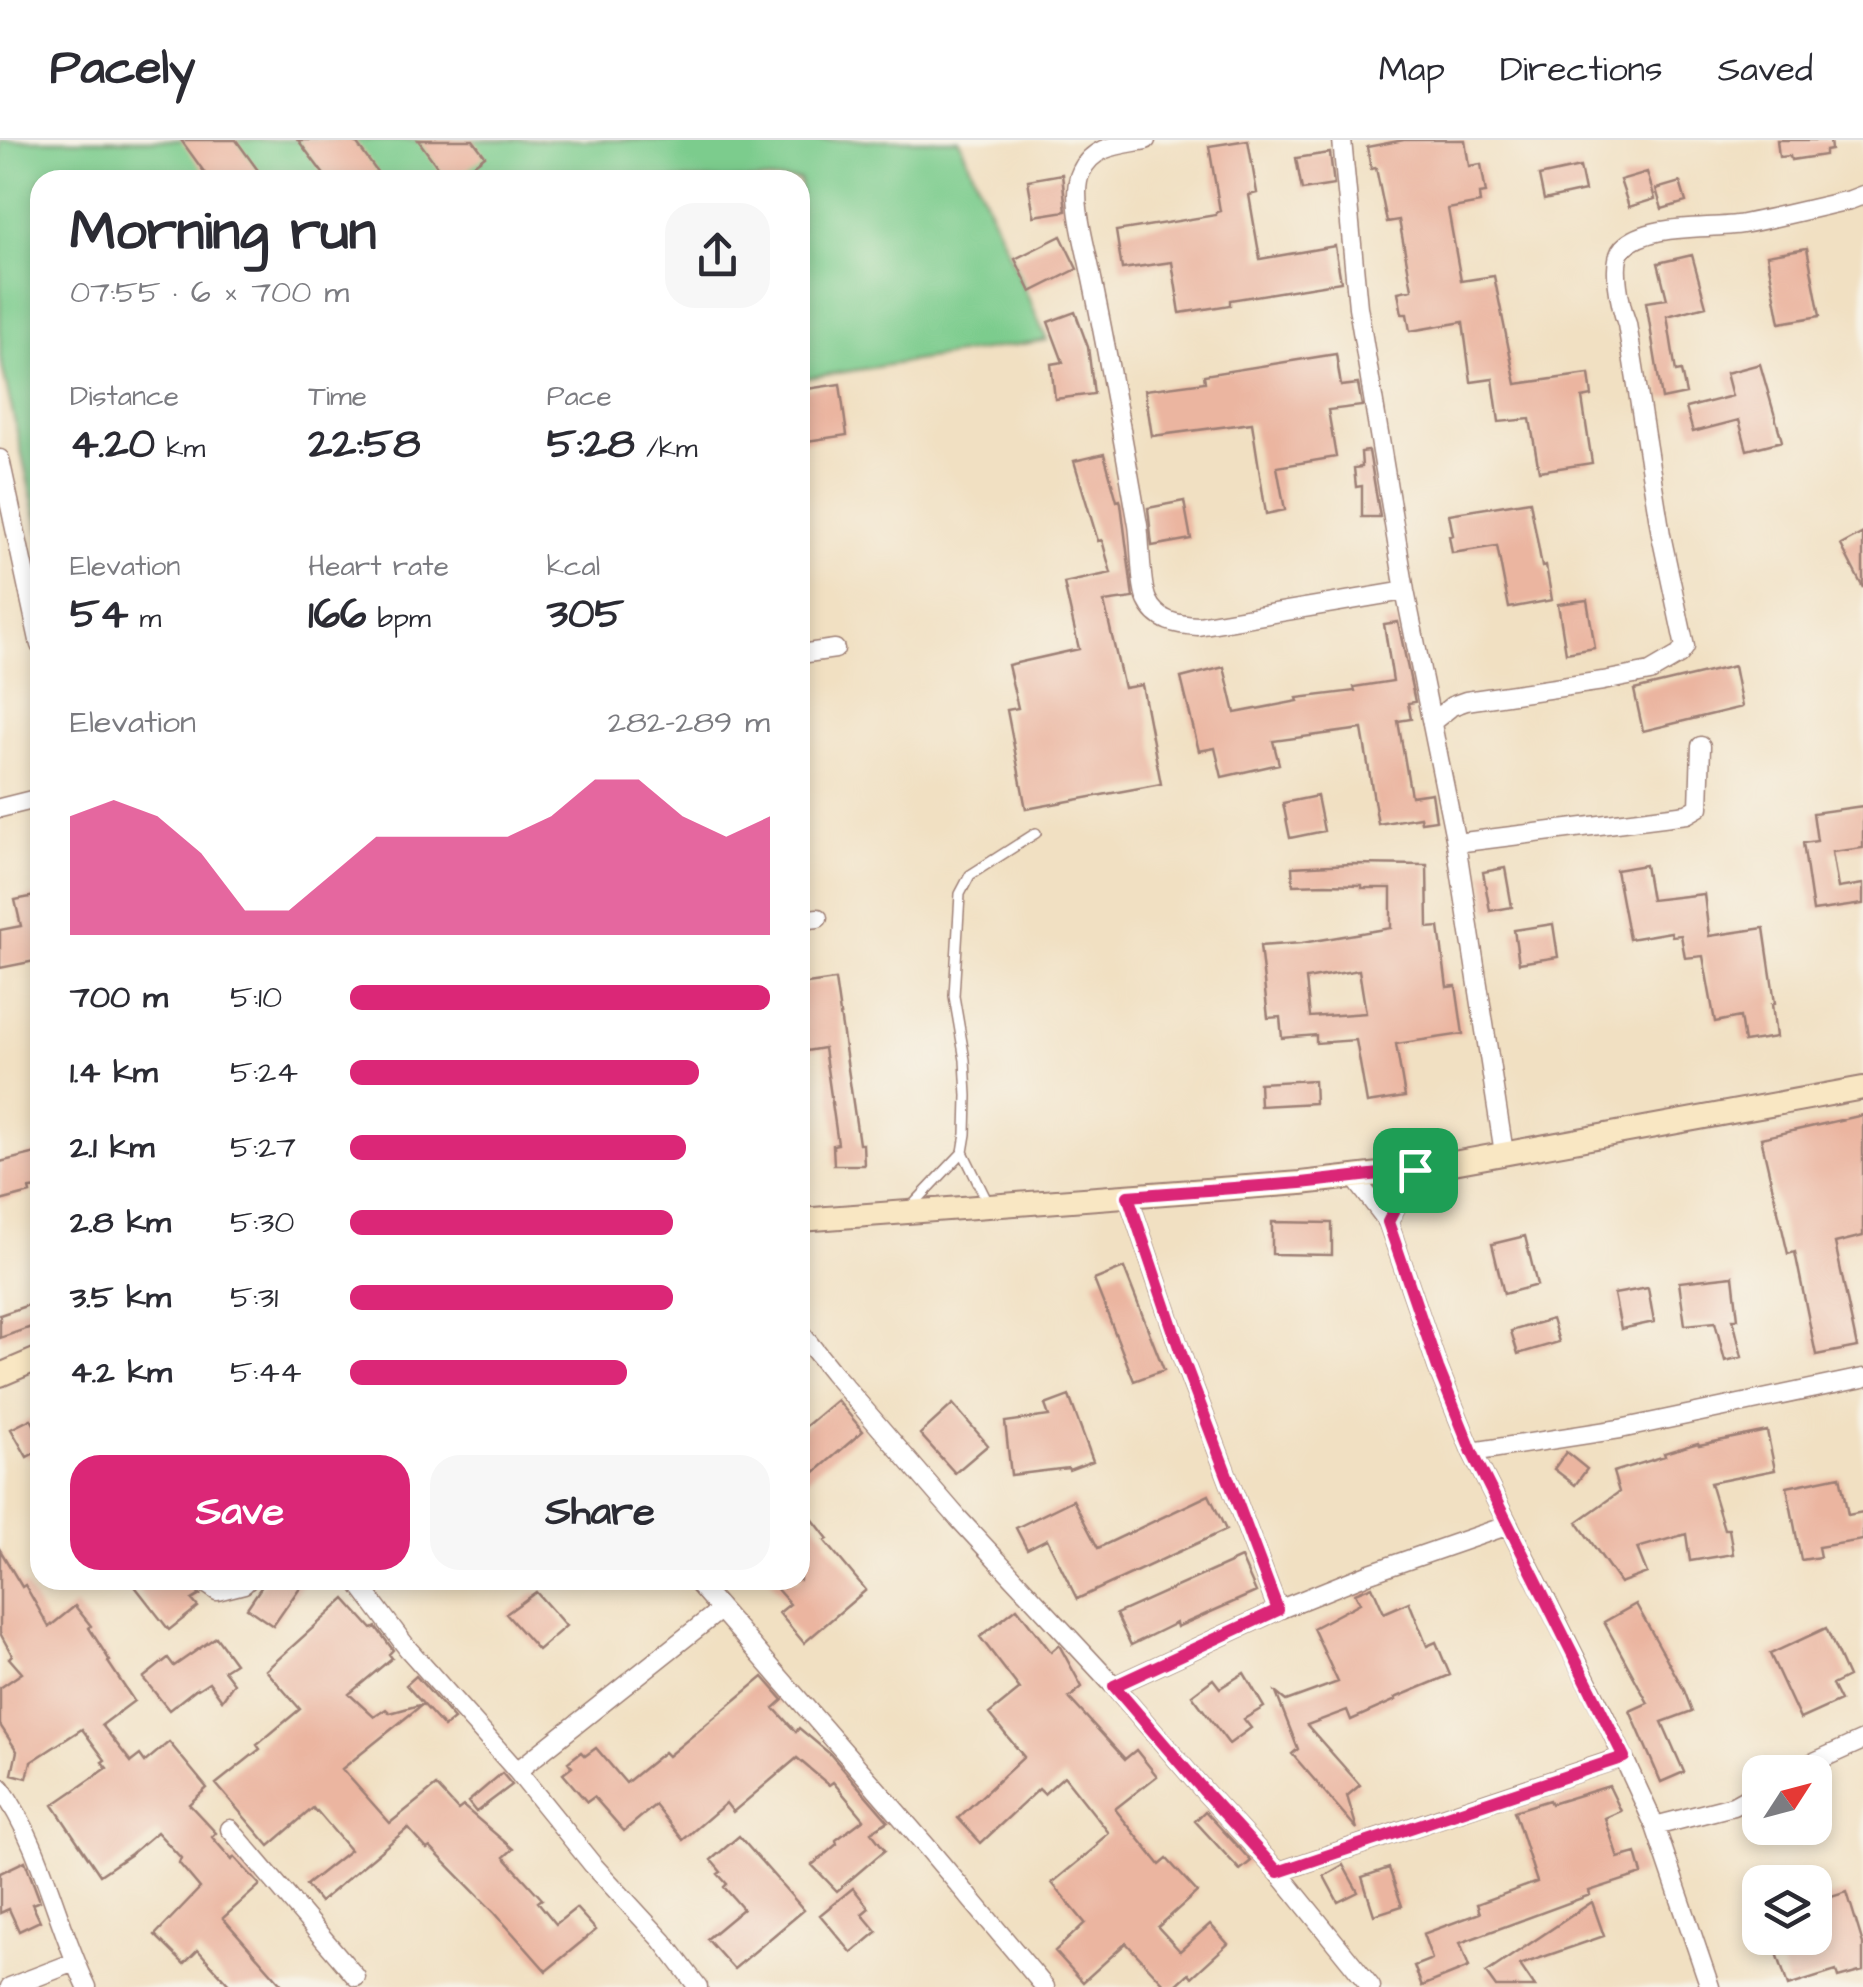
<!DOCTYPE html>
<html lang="en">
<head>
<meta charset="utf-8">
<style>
  body { margin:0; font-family:"Architects Daughter",sans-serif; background:#f7f7f7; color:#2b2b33; height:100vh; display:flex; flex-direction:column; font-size:38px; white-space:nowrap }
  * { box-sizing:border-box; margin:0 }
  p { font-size:32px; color:#7c7c81 }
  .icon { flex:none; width:55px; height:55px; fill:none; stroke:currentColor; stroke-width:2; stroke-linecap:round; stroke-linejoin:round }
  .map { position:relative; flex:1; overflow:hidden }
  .panel { position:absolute; left:30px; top:30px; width:780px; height:1420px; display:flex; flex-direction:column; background:#fff; border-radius:30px; box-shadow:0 5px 15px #0003 }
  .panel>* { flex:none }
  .needle { width:65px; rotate:54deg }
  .buttons { position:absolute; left:1742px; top:1615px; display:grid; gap:20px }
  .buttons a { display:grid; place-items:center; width:90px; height:90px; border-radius:20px; background:#fff; box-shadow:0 5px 15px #0003; font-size:50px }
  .pin { position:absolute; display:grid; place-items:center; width:85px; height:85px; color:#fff; margin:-42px; border-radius:20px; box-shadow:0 5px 15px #0006 }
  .round { display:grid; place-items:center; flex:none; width:105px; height:105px; border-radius:30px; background:#f7f7f7 }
  .headline { display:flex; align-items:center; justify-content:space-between; height:170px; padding:0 40px }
  h1 { font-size:55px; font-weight:700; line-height:75px }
  .figures { display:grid; grid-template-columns:repeat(3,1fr); gap:15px; height:170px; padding:10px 40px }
  .figures div { display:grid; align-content:center }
  .figures b { font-size:42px; font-weight:700 }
  .figures small { font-size:28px; font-weight:400 }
  .figures p { font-size:28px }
  .chart { height:280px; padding:20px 40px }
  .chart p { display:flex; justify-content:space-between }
  .chart svg { width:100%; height:180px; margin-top:10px; fill:#db2777; opacity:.7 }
  .action { display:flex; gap:20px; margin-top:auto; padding:20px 40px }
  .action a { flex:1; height:115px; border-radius:30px; background:#db2777; color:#fff; font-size:40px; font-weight:700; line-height:115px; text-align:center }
  .action a+a { background:#f7f7f7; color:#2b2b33 }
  ul { padding:0 40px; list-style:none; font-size:32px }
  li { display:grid; grid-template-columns:160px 120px 1fr; align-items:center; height:75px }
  li i { height:25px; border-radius:12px; background:#db2777 }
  header { display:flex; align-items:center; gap:60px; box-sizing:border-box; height:140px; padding:0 50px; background:#fff; border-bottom:2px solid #e1e1e2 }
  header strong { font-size:48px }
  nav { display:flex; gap:55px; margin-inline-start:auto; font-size:35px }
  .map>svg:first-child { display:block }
  .green { fill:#7bcc8d; stroke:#62765c; stroke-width:2.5 }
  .building { fill:#ebb5a0; fill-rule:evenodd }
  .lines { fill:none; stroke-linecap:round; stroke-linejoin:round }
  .lane-casing { stroke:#9e8076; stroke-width:12 }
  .street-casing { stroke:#9e8076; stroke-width:21 }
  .secondary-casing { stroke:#9e8076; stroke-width:26 }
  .lane { stroke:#fff; stroke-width:9 }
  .street { stroke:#fff; stroke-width:18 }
  .secondary { stroke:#f9e7c3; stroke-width:22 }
  .route-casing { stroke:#fff; stroke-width:20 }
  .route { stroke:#db2777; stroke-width:12 }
</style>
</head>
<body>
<header>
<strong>Pacely</strong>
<nav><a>Map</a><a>Directions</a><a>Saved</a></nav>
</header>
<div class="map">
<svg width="1863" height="1847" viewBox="0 0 1863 1847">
  <rect width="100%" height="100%" fill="#f7f3e8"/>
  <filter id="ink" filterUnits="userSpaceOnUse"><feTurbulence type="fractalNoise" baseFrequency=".01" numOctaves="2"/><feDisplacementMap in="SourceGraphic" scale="20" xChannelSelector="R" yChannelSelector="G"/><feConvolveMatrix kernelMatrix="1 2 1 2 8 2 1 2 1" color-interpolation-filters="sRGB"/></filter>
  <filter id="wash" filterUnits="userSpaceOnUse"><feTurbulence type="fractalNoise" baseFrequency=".0048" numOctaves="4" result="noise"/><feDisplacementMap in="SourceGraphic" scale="40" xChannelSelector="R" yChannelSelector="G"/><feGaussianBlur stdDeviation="2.25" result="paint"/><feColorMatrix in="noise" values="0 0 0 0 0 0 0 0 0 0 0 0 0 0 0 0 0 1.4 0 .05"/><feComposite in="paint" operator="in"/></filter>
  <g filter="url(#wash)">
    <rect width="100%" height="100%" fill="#f1e0c2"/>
    <path class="green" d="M0,0H959L1047,200L800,239V40H40V393L0,217Z"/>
    <g id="blocks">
      <path class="building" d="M181,0H236L265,40H210Z
        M298,0H354L383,40H328Z
        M418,0H473L485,16L454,40H447Z
        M1248,0L1257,53L1249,55L1260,119L1335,106L1341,142L1230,160V165L1180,173L1172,122L1122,129L1116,91L1216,75V72L1220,71L1209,6Z
        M1404,0H1465L1469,26L1481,24L1486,53L1479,54L1480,63L1448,69L1461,141L1494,136L1516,244L1589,234L1592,256L1582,258L1592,323L1539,331L1530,279L1499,282L1493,239L1471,242L1463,182L1410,191L1407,174H1402L1398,152L1412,149L1399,80L1387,82L1376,28L1371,29L1367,7Z
        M1777,0H1830L1831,10L1825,11V15L1791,20L1790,16L1779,17Z
        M1330,13L1334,45L1302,50L1296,18Z
        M1580,27L1585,51L1544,60L1539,36Z
        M1647,32L1655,59L1629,67L1620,40Z
        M1062,34L1066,71L1034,76L1028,40Z
        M1680,42L1686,62L1662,69L1656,49Z
        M1061,96L1077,129L1031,152L1015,119Z
        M1807,108L1820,176L1780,183L1767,115Z
        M1692,115L1706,166L1667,176L1676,232L1681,231L1686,254L1662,259L1646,162L1667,159L1658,123Z
        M1075,172L1088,207L1094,254L1055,259L1051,224L1063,222L1048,182Z
        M1336,214L1341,246L1358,244L1362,266L1328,270L1336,317L1277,327L1285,370L1266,374L1252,283L1152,296L1145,250L1205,242L1204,235Z
        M1760,224L1782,301L1747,310L1739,280L1693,292L1686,268L1732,256L1726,233Z
        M840,244L847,295L800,302V250Z
        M1369,311L1380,377H1362V346L1356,347L1354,328L1362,327L1361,312Z
        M1104,314L1117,361L1120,360L1121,363L1133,458L1104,462L1124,548L1142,545L1161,644L1026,669L1007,570L1018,568L1008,525L1079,509L1064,443L1111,433L1102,400L1098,401L1074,321Z
        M1184,361L1191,399L1152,406L1148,368Z
        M1530,361L1542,427L1546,426L1552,460L1509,468L1497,406L1452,413L1449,396L1453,395L1449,374Z
        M1863,393V448L1841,405Z
        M1587,460L1595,508L1566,513L1558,464Z
        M1398,482L1415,562L1408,563L1411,579L1398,581L1411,656L1432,653L1436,680L1421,682L1420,677L1378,684L1362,589L1273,601L1279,624L1222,637L1215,608L1199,611L1181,538L1224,527L1235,573L1298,561L1297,558L1355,551L1354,547L1393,541L1384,484Z
        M1734,526L1742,567L1643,591L1634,550Z
        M1317,656L1324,691L1290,698L1283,663Z
        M1863,666V708L1832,712L1838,748L1863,744V764L1813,771L1803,703L1817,701L1813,673Z
        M1351,724L1427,725L1428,788L1439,787L1447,847L1456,846L1463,894L1396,904L1405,957L1367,963L1356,900L1316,903V895L1282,898L1280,877L1268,878L1260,806L1302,803L1391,788V748H1362V745L1326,744L1293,745L1292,727ZM1359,830L1366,873L1310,877L1306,839Z
        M1645,725L1651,760L1704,754L1709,796L1764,788L1775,863L1772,864L1776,897L1744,902L1740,877L1715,882L1703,816L1685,818L1681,795L1672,796L1671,792L1629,799L1616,730Z
        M1505,728L1512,767L1490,771L1483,732Z
        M40,755V820L0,828V790L21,786L15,760Z
        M1553,784L1558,817L1519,823L1514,790Z
        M835,840L859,1004H863L864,1025H834L833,1005L838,1004L824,908L800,912V845Z
        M1314,940L1315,963L1260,966L1259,943Z
        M1863,975V1096L1835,1103L1857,1207L1816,1215L1795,1112L1788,1114L1761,998Z
        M40,1012V1048L29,1049L30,1053L0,1061V1022Z
        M1272,1082L1332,1083V1115L1272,1114Z
        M1525,1096L1537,1145L1504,1154L1492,1104Z
        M1124,1128L1164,1230L1134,1241L1094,1140Z
        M1733,1136L1738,1179H1733L1742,1217L1725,1221L1715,1182L1685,1185L1679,1142Z
        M1648,1148L1654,1182L1621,1189L1614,1154Z
        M40,1161V1184L0,1198V1175Z
        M1552,1179L1559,1202L1518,1214L1511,1191Z
        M1069,1256L1093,1321L1069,1330L1068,1328L1011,1335L1005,1282L1049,1276L1045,1265Z
        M837,1260L863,1291L800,1345V1291Z
        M953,1264L988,1305L955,1333L920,1294Z
        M31,1279L40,1295V1310L27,1317L11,1289Z
        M1767,1291L1775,1330L1710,1343L1724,1389H1729L1733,1414L1690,1421L1686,1394L1637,1408L1647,1433L1620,1443L1577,1382L1619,1352L1613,1332L1665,1316L1664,1313L1698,1303L1699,1305Z
        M1566,1312L1587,1329L1575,1345L1554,1329Z
        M1840,1336L1848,1375L1863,1372V1400L1818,1407L1820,1417L1801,1420L1787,1347Z
        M1209,1355L1226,1390L1077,1459L1047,1399L1027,1409L1016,1388L1073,1360L1098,1408Z
        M800,1363L828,1399L825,1401L866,1450L804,1503L779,1473L790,1464L769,1440H800Z
        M0,1410L22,1447L25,1445L49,1487L75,1466L91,1486L89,1488L110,1521L108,1522L134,1561L102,1585L131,1622L140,1615L145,1622L169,1602L207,1648L189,1664L216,1693L212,1697L232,1720L234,1717L260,1745L223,1778L284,1847H231L198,1810L184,1824L155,1795L200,1748L179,1723L181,1718L157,1692L131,1714L100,1735L53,1665L107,1628L102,1622L105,1620L82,1589L31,1622L27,1638L12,1634L17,1611L0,1585V1548L22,1533L9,1518L12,1515L0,1493Z
        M1241,1418L1256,1452L1177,1487L1176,1483L1131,1505L1116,1474Z
        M130,1440H189L190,1446L200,1455L192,1460L198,1467L169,1490Z
        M266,1440H305L273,1486L247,1468Z
        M1372,1446L1384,1473L1409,1462L1427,1506L1436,1502L1450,1535L1395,1558L1396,1560L1351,1580L1347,1570L1307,1585L1360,1645L1347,1656L1357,1689L1292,1614L1298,1609L1276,1553L1286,1561L1338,1542L1313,1488L1360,1463L1355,1453Z
        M536,1452L566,1486L538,1510L506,1474Z
        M345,1459L372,1489L376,1487L393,1510L389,1514L392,1518L349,1554L374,1577L386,1569L390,1573L423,1564L342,1629L390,1683L436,1646L458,1670L463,1666L513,1709L504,1717L542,1759L538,1762L556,1784L576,1768L596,1790L546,1831L494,1772L430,1707L427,1709L408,1688L320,1762L306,1745L350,1710L317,1671L316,1672L313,1668L269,1706L216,1644L260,1609L257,1605L300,1569L266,1530Z
        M1636,1464L1684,1550L1692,1571L1662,1582L1684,1632L1661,1642L1630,1571L1648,1563L1604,1482Z
        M1017,1468L1051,1512L1059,1505L1082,1547L1069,1558L1125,1619L1136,1610L1157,1636L1115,1669L1160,1725L1167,1719L1197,1752L1158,1787L1180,1811L1210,1784L1228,1804L1192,1837L1189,1833L1174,1847H1167L1126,1803L1083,1842L1055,1811L1085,1783L1052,1743L1098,1705L1097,1703L1109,1693L1064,1636L1044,1654L1039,1649L981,1703L958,1678L1024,1617L989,1574L1020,1549L980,1497Z
        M1826,1488L1848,1537L1832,1545L1840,1561L1800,1579L1770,1514Z
        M216,1497L235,1523L224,1530L234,1543L222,1560L209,1542L198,1549L197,1548L169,1570L143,1538L168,1518L174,1526Z
        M1244,1533L1264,1567L1244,1579L1251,1588L1229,1604L1192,1555L1213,1539L1220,1548Z
        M416,1536L454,1579L444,1587L406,1545Z
        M763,1537L783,1560L774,1568L796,1592L799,1588L830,1614L888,1681L871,1692L885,1710L837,1751L812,1725L837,1704L836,1700L864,1679L833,1642L829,1645L797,1618L733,1672L726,1663L683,1700L655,1665L624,1691L594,1657L587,1662L563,1634L572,1627L568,1622L581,1612L585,1616L596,1608L626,1643L664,1612L668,1616Z
        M502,1633L512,1645L476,1672L468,1662Z
        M1609,1646L1621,1671L1605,1678L1618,1718L1636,1713L1642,1734L1589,1751L1590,1755L1460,1803L1469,1827L1422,1846L1414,1826L1432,1819L1423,1794L1480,1773L1477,1764L1537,1742L1514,1671L1549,1660L1551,1664Z
        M1205,1671L1251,1721L1240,1730L1195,1681Z
        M739,1696L804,1770L734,1829L707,1799L743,1769L724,1747L727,1744L718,1734L721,1732L711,1720Z
        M25,1721L40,1761L32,1764L40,1781L19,1791L9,1769L0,1773V1733Z
        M1343,1725L1358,1752L1338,1762L1324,1736Z
        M1389,1728L1402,1766L1374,1775L1362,1737Z
        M853,1748L869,1768L862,1774L877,1792L852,1813L820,1775Z
        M1847,1752L1863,1804V1831L1838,1838L1836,1831L1788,1846L1772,1798H1815V1792L1823,1789L1815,1762Z
        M1592,1762L1604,1796L1520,1825L1535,1847H1496L1486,1833Z"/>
    </g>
  </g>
  <g filter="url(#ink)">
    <use href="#blocks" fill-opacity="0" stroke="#9e8076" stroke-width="2.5"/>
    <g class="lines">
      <g class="lane-casing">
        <path id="lane" d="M963,1012L988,1063
          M909,1069L963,1012L966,994L967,956L965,920L954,856L960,754L970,735L1036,693"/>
      </g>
      <g class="street-casing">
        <path id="street" d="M1146,0C1120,5 1093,5 1081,32C1070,53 1085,105 1090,129C1108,214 1123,299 1138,385C1141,404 1140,445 1147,460C1157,482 1178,485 1198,486L1405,451
          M1342,0L1358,167L1405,451L1456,703L1504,1013
          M0,319L40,505
          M800,514L835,509
          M1432,582L1452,566L1466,561L1603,541L1650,532L1679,515L1685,507L1661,395L1627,184C1621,168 1610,122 1623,108C1649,82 1709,90 1743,84C1779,77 1814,68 1850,60L1863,55
          M0,668L40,658
          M1456,703L1687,674L1699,667L1701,606
          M800,780L818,778
          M1353,1036L1388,1082L1438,1228L1472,1312L1604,1575L1655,1686L1710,1847
          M1128,1056L1184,1222L1278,1470
          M1388,1082L1415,1030
          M800,1192L832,1232L958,1378L1114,1546L1205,1652L1278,1732L1371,1847
          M1472,1312L1620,1289L1863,1238
          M201,1440L217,1451L244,1444L248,1440
          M356,1440L408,1509L517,1631L593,1725L663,1801L698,1847
          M695,1440L927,1707L1045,1847
          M1114,1546L1278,1470L1370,1433L1509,1385
          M517,1631L720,1470
          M1792,1632L1863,1600
          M0,1647C43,1707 55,1781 87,1847
          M1655,1686L1733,1666L1760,1651
          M230,1689L356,1837
          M1278,1732L1623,1617
          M10,1847L75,1822"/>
      </g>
      <g class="secondary-casing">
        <path id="secondary" d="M800,1080L1301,1043L1415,1030L1863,948
          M0,1235L40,1218"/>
      </g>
      <use href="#lane" class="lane"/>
      <use href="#street" class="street"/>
      <use href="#secondary" class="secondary"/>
    </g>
  </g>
  <g class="lines" filter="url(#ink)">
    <g class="route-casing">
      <path id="route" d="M1415,1030L1388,1082L1438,1228L1472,1312L1624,1617L1278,1732L1205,1652L1114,1546L1278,1470L1184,1222L1128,1056L1301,1043Z"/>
    </g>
    <use href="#route" class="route"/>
  </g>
</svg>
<div class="buttons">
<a><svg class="needle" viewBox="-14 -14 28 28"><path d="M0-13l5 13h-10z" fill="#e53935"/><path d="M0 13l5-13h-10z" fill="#7c7c81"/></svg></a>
<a><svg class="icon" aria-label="layers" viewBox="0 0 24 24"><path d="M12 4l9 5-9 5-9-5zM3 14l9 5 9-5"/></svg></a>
</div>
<div class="pin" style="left:1415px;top:1030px;background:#1e9e55"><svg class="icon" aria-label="arrive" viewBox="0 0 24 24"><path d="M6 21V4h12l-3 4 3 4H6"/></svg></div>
<section class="panel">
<div class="headline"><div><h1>Morning run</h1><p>07:55 · 6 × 700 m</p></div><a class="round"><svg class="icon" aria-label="share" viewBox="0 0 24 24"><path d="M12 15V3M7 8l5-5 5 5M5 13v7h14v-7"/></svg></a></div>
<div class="figures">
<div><p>Distance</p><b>4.20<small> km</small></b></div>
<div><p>Time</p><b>22:58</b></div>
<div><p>Pace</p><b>5:28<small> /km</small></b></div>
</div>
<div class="figures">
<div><p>Elevation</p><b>54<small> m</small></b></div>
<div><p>Heart rate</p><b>166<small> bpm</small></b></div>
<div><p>kcal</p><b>305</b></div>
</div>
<div class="chart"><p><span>Elevation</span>282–289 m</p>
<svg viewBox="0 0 160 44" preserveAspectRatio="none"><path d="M0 44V15L10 11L20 15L30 24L40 38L50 38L60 29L70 20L80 20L90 20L100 20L110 15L120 6L130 6L140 15L150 20L160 15V44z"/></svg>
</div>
<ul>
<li><b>700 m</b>5:10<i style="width:100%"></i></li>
<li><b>1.4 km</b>5:24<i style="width:83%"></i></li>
<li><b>2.1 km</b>5:27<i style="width:80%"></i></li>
<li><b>2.8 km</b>5:30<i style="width:77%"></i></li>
<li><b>3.5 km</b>5:31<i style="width:77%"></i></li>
<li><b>4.2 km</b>5:44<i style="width:66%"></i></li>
</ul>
<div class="action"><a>Save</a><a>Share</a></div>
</section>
</div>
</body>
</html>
